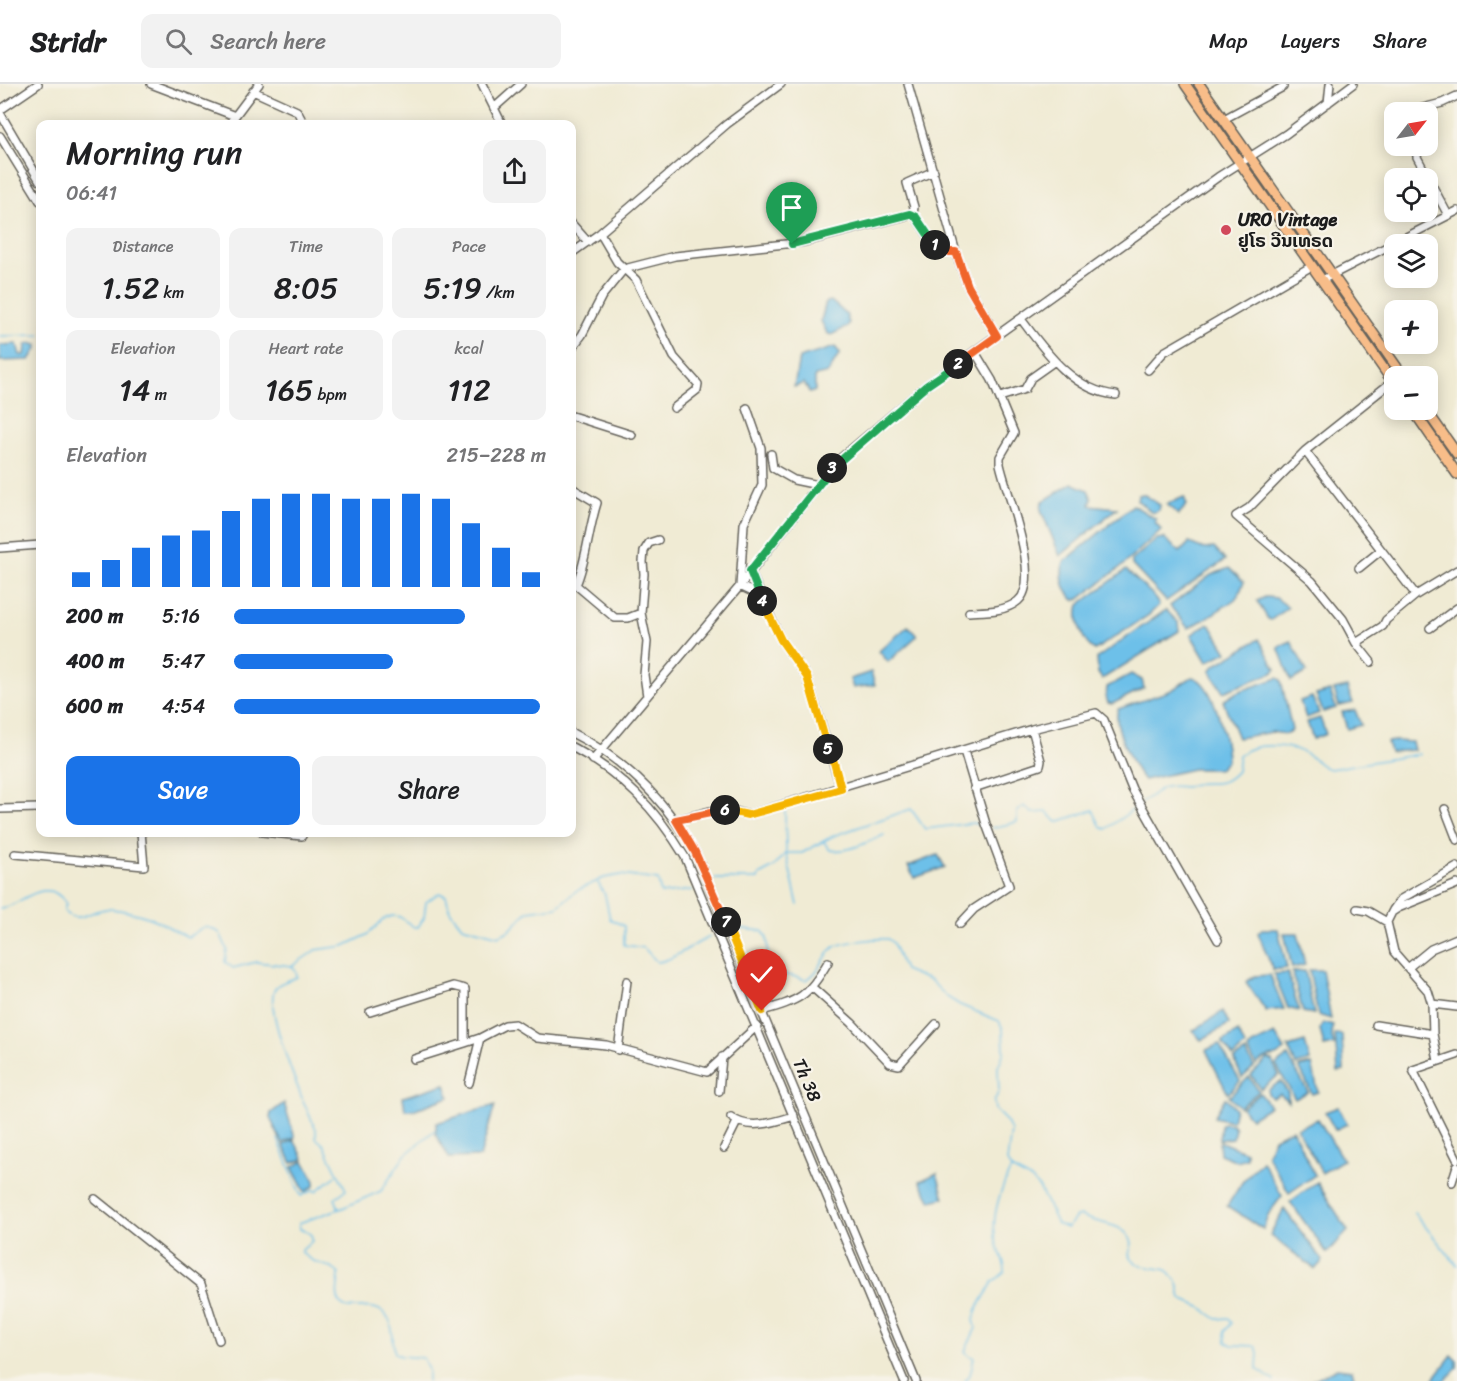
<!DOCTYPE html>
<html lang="en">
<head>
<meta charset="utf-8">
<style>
  body { margin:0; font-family:Sriracha,"Noto Sans Lao",sans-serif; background:#f2f2f2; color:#202124; height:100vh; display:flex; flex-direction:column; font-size:22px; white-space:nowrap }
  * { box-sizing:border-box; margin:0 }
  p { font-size:20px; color:#757577 }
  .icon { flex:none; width:33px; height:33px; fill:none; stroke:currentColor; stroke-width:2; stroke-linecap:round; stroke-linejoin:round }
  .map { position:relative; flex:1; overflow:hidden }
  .drawer { position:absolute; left:36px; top:36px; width:540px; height:717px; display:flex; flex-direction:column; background:#fff; border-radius:12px; box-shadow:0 3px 15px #0003 }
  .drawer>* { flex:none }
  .needle { width:39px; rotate:59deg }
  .fabs { position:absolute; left:1384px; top:18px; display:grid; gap:12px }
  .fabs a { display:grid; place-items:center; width:54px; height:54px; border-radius:12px; background:#fff; box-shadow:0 3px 15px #0003; font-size:30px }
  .pin { position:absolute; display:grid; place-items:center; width:51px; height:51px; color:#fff; margin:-62px -26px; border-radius:50% 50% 50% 0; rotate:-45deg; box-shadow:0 0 6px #0007 }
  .pin .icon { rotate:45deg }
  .km { position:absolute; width:30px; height:30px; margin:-15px; border-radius:50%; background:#222; color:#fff; font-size:16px; line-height:30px; text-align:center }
  .round { display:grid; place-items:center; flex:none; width:63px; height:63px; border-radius:12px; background:#f2f2f2 }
  .summary { display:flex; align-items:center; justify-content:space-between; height:102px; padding:0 30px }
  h1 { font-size:33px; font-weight:600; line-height:45px }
  .stats { display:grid; grid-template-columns:repeat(3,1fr); gap:9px; height:102px; padding:6px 30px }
  .stats div { display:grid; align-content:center; border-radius:12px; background:#f2f2f2; text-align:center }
  .stats b { font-size:30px; font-weight:600 }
  .stats small { font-size:16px; font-weight:400 }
  .stats p { font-size:16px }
  .chart { height:168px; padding:12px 30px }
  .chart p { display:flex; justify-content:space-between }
  .chart svg { width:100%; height:108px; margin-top:6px; stroke:#1a73e8; stroke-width:6 }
  .primary-button { display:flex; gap:12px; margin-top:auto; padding:12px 30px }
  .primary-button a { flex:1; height:69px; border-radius:12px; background:#1a73e8; color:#fff; font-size:24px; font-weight:600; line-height:69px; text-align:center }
  .primary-button a+a { background:#f2f2f2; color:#202124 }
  ul { padding:0 30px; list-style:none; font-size:20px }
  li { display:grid; grid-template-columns:96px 72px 1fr; align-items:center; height:45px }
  li i { height:15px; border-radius:8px; background:#1a73e8 }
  header { display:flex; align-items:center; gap:36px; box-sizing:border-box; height:84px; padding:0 30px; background:#fff; border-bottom:2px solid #e0e0e0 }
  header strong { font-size:28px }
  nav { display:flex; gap:33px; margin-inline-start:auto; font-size:21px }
  .search { width:420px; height:54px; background:#f2f2f2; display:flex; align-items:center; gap:15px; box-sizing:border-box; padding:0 21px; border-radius:12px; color:#757577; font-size:22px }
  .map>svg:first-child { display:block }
  .water { fill:#6dc0e9; stroke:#446e82; stroke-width:1.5 }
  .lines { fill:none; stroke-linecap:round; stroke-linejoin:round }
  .stream { stroke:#6dc0e9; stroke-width:1.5 }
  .minor-casing { stroke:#66645c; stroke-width:10 }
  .highway-casing { stroke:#66645c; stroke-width:12 }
  .minor { stroke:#fff; stroke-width:7 }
  .highway { stroke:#f8bd89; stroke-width:9 }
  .split-1-casing { stroke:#fff; stroke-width:12 }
  .split-2-casing { stroke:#fff; stroke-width:12 }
  .split-3-casing { stroke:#fff; stroke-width:12 }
  .split-4-casing { stroke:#fff; stroke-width:12 }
  .split-5-casing { stroke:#fff; stroke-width:12 }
  .split-6-casing { stroke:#fff; stroke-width:12 }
  .split-7-casing { stroke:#fff; stroke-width:12 }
  .split-8-casing { stroke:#fff; stroke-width:12 }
  .split-1 { stroke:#22a559; stroke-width:8 }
  .split-2 { stroke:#f0652b; stroke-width:8 }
  .split-3 { stroke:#22a559; stroke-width:8 }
  .split-4 { stroke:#22a559; stroke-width:8 }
  .split-5 { stroke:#f5b400; stroke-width:8 }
  .split-6 { stroke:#f5b400; stroke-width:8 }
  .split-7 { stroke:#f0652b; stroke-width:8 }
  .split-8 { stroke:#f5b400; stroke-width:8 }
  .poi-dot { fill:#d1495b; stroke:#f7f3e8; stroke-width:2 }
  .labels { text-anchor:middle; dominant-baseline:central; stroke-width:4.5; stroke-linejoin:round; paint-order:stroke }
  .poi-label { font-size:18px; font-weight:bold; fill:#1c1c1c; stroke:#f7f3e8; text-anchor:start }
  .street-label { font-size:18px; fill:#1c1c1c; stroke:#f7f3e8 }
</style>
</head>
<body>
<header>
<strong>Stridr</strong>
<div class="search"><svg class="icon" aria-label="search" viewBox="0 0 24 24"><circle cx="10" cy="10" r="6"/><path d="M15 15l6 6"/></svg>Search here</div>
<nav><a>Map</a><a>Layers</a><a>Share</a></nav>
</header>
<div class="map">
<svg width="1457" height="1297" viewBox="0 0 1457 1297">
  <rect width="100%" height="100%" fill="#f7f3e8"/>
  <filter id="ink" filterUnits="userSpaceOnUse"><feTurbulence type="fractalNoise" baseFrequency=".0167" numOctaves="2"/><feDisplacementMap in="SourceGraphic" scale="12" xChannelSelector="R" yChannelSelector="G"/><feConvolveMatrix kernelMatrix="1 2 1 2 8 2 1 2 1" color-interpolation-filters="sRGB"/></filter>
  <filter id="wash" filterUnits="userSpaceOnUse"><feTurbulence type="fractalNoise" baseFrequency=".008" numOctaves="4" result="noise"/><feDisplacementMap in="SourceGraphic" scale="24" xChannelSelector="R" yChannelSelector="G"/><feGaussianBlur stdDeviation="1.35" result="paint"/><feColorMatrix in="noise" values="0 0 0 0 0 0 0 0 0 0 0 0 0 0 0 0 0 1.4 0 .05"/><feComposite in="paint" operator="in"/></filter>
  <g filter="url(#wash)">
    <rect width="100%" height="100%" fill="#f0ebd4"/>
    <path class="water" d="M831,217L846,230L849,239L847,243L831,251L827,249L821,237L826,218Z
      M30,259L37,261V265L30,276L0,277V261L17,260L20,271H25L26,261Z
      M835,263L840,269L828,289L815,292V307L810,309L804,299L794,303L799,274Z
      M1072,399L1088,406L1092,415L1090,421L1117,424L1060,472L1041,426L1042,418Z
      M1143,410L1160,421L1159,426L1152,429L1137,416L1138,411Z
      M1184,413L1187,421L1178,431L1167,420Z
      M1133,421L1156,435L1155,438L1161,446L1122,482L1079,515L1074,516C1064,508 1059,490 1064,478Z
      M1164,454L1180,468L1189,459L1204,465L1214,464L1225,476L1166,517L1132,481V476L1157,455Z
      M1229,484L1244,498C1241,504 1240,511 1235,515C1229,520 1193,543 1188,544L1170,522L1211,491Z
      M1126,486L1152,510L1159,521L1149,531L1095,566C1082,560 1075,534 1079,521Z
      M1265,513L1276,514L1288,523L1271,536L1268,535L1257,517Z
      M1166,526L1178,538L1179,547L1102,595L1098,589L1097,574Z
      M1207,540L1211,542L1227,568L1207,578L1191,551Z
      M908,542L917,552L888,578L879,567Z
      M1259,555L1276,585L1272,589L1223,608L1210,587L1214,582Z
      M1291,557L1307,588L1291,597L1278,563Z
      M871,588L875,601L853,604L850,595Z
      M1131,590L1142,596L1144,604L1112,620L1108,619L1106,613L1107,603Z
      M1192,593C1214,597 1227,657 1227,677L1219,685H1193L1144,696C1133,684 1112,641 1118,625L1172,606Z
      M1278,594L1281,596L1292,646L1285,650L1272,648L1238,654L1223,617L1237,608Z
      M1347,603L1353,619L1339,622L1334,606Z
      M1330,607L1336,624L1323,628L1316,611Z
      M1312,613L1319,629L1306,634L1300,617Z
      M1355,626L1361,641L1347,645L1342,628Z
      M1320,634L1326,650L1313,655L1307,638Z
      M1395,657L1412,658L1414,666L1390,668L1387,658Z
      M938,771L945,783L914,794L908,782Z
      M1262,845H1278L1287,884L1273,886L1258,849Z
      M1284,849H1298L1305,881L1292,884Z
      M1309,886H1322L1331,935L1318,931Z
      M1305,887L1314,930L1303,928L1292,888Z
      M1288,889L1299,927L1288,924L1274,890Z
      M1270,891L1284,925L1266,927L1246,898L1255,892Z
      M1223,927L1229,940L1201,956L1193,947Z
      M1323,939L1333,942L1331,948L1334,961L1324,963L1320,945Z
      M1238,948L1245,962L1233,973L1222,958Z
      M1275,950L1285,966L1276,972C1268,973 1264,974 1256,981L1248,966L1252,961Z
      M1335,950L1342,951L1344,987L1338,988Z
      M1305,958L1310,977L1296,981L1288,963Z
      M1219,960L1240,997L1228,1010L1206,966Z
      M1246,968L1254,983L1242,994L1234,975Z
      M1288,972L1308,1008L1295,1015L1276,981Z
      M1268,975L1272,977L1279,991L1261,1005L1251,991Z
      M1312,980L1318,1008L1312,1010L1299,983Z
      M1249,993L1259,1007L1240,1023L1229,1013Z
      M1281,997L1288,1009V1018L1280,1010L1272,1014L1268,1010V1006Z
      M445,1000L449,1013L413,1026H405L403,1013Z
      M1260,1009L1270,1022L1251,1034L1242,1024Z
      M1225,1014L1235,1024L1232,1037L1214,1033Z
      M284,1019L295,1054L282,1059L270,1034L271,1029Z
      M495,1021L480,1073L449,1074L436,1050V1039Z
      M1338,1023L1347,1040L1335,1046L1325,1028Z
      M1318,1035L1343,1076L1322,1089L1297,1044Z
      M1224,1039L1232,1040L1235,1044L1233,1054L1219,1056L1221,1041Z
      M1292,1045L1315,1091L1289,1109L1267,1071L1274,1054Z
      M294,1056L304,1075L292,1079L283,1061Z
      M1221,1058L1246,1068V1074L1237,1077L1220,1070L1219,1059Z
      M304,1077L315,1097L314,1102L305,1108L292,1083Z
      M1262,1077L1282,1112L1269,1129L1263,1145L1227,1122L1243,1097Z
      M937,1089L944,1114L931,1117L920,1097Z
      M1317,1098L1348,1147L1327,1169L1290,1118Z
      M1284,1125L1323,1177L1315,1185L1270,1151Z
      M1452,1271L1457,1276V1284L1445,1297H1432Z
      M1337,1284L1352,1286L1355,1297H1311Z"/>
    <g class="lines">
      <path class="stream" d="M0,252L40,251
        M1141,719C1162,704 1161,700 1186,703C1206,693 1219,708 1237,687L1239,671C1256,657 1293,660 1311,673C1319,678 1320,683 1330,685L1419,670
        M785,727L786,769L798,821
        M992,744L1017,738V728L1024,722L1032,729L1047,728L1057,738L1093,726L1101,743L1106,745L1138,722
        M824,758L830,766C848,769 868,758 884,751
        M714,795H758L759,791L774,783L786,769H802L833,752L911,725L925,745L973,739L984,742
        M598,799L605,811L610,835L624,842V861L644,864L657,878C672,877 693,860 710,853
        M0,825C19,823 46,789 66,819L64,827C79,843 92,823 110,825C123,826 139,830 151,834C164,839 175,848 188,853C205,844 199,838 220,849L227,865L225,878L233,884L256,878L292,882L316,866L344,862L367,851L384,835L392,832L400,833L414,843H418L424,834L426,818L439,809L446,812L450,827L462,842L499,852L510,846L528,827L557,823L576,807L604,794L621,791L658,796L661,810L692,806
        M736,844L762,847C774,857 761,876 774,886C784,893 795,891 805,896C818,891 823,874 833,864C840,858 878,854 888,855L893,859L904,886L931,897L947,913L960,921L999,937L1003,945L1004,968L998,983L999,1008L994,1017L995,1026L1007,1038L1011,1047L1007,1078L1011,1085L1032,1096L1040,1105L1057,1140L1067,1144L1076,1133L1081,1132C1099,1141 1126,1138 1132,1159L1129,1171C1137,1186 1152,1182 1167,1186L1178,1199L1181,1215L1200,1223L1217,1235L1228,1234L1232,1239L1225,1247L1226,1258L1232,1261L1255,1262L1258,1268L1257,1285L1274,1297
        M292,882L296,887L297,893C289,897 277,898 274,907C265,929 305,1023 316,1045V1054L324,1061L346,1106L335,1114L339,1125L299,1139L300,1145C307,1149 313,1148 312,1157L301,1167C311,1182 329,1178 339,1190C339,1198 336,1207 338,1214C344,1238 375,1209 389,1236C394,1245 392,1258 395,1269L401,1272L423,1274L428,1286V1297
        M278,1055L301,1112L313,1106L316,1107L336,1092
        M340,1125L381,1107L405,1071L435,1046
        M1414,1129L1457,1181
        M965,1297L970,1291L974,1273L969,1272L965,1267L976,1244L974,1236L977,1225L993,1198L1005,1188C1005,1177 1001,1171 997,1161C989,1136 1000,1107 1011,1085"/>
    </g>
  </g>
  <g filter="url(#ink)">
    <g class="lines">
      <g class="minor-casing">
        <path id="minor" d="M151,0L235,32
          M482,0L502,40
          M908,0L957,172L968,202L997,252
          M253,7L297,27L304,40
          M1328,19L1330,0
          M494,24L521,0
          M0,26L38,0
          M1415,26L1442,19L1457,12
          M0,29L40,97
          M1224,35L1283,3
          M229,40L259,0
          M0,52L40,117
          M1419,62L1416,64L1417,73L1448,131
          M913,130C927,146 931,167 955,168
          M572,140L588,158
          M600,149L617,178L636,196L674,273L698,300L697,306L674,324
          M572,169L600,149L727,40L781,0
          M1322,196L1457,127
          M1021,235C1045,267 1073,307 1116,311
          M572,264L582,251L602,212L624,185L675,172L804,158L913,130L914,123L907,99L934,87
          M1148,286L1164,268L1312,182
          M1393,297L1305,367L1249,424L1236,432L1312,497L1343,535L1356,559L1383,542L1386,536L1416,511L1457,486
          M1000,313L1025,305L1031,294L1055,277
          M747,324L761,364L762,401L744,440L740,502L759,511
          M572,332L632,351
          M1305,367L1416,511
          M771,370L773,384L794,396L818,401
          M572,404L597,419C588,447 587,475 576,501L572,500
          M0,464L40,461
          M1359,484L1380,467
          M750,487L781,556L807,593L841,705
          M576,501L615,534H628L641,529
          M969,528C984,527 1005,528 1018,517C1043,496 1006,409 1000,380V373L1014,349L992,296L975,268
          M1430,544L1457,524
          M1356,559L1371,578
          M647,612L644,591L647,558L641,529L644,490L643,478L644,467L649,459L658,456
          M572,649C626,676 665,716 695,768L916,1297
          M572,663C621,689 656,725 685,773L904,1297
          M593,676L740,502L836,378L926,302L1218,93L1286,50L1353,0
          M974,704L1040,682L1041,677L1032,645
          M0,725L40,724
          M1445,725L1457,756
          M676,736L710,727L732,726L748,731L1032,645L1096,629L1104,636L1132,705L1218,856
          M262,748L302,752V748
          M15,770L144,782L141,748
          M1457,800L1398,824L1392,828L1387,838L1394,868L1428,907L1432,920L1457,923
          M1357,825L1368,827L1387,838
          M1393,826L1401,815L1457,783
          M960,840L974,825L1009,802L986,740L964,667
          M1409,883L1431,865L1457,854
          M813,904L852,939L890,979L899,981L936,940
          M1432,920L1433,950L1438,977
          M762,927C800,916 808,913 828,878
          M370,928L453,902L465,905V959L480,954
          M1376,941L1433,950
          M618,966L627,897
          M1457,971L1413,986L1457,1075
          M414,975L465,959
          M469,999L480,954L505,941L515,940L537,954L606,961L707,988L757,942
          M719,1007L722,973
          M731,1033C748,1047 775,1038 794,1032
          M724,1064L737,1038
          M1452,1098L1457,1082
          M95,1115L201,1200L219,1256"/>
      </g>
      <g class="highway-casing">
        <path id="highway" d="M1185,0L1395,301
          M1199,0L1403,292
          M1413,326L1457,390
          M1426,326L1457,370"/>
      </g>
      <use href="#minor" class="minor"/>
      <use href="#highway" class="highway"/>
    </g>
  </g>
  <g class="lines" filter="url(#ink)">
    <g class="split-1-casing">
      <path id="split-1" d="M792,160L910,130L916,133L935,161"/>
    </g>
    <g class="split-2-casing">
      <path id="split-2" d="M935,161L946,168H956L968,202L997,252L958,280"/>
    </g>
    <g class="split-3-casing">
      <path id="split-3" d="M832,384L926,302L958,280"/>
    </g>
    <g class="split-4-casing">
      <path id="split-4" d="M762,517L750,487L832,384"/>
    </g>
    <g class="split-5-casing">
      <path id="split-5" d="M762,517L781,556L807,593L828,665"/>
    </g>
    <g class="split-6-casing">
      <path id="split-6" d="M725,726L748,731L841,705L832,671L828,665"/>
    </g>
    <g class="split-7-casing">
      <path id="split-7" d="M725,726L676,736L695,768L726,838"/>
    </g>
    <g class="split-8-casing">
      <path id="split-8" d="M726,838L762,927"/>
    </g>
    <use href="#split-1" class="split-1"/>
    <use href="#split-2" class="split-2"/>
    <use href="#split-3" class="split-3"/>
    <use href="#split-4" class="split-4"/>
    <use href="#split-5" class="split-5"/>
    <use href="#split-6" class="split-6"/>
    <use href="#split-7" class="split-7"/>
    <use href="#split-8" class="split-8"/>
  </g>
  <circle class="poi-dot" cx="1226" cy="146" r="6"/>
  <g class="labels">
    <g class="poi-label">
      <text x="1238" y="136">URO Vintage<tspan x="1238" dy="21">ຢູໂຣ ວີນເທຣດ</tspan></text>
    </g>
    <g class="street-label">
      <text transform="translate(807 996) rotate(67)">Th 38</text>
    </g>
  </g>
</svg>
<div class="fabs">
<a><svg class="needle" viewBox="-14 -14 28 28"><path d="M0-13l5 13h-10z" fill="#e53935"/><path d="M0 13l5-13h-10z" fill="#757577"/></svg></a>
<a><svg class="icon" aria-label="locate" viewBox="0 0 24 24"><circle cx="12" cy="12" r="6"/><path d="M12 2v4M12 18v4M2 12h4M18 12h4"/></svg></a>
<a><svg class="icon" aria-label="layers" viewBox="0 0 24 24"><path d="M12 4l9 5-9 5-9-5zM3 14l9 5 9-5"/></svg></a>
<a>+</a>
<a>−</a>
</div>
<div class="pin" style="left:792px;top:160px;background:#1e9e55"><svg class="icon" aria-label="arrive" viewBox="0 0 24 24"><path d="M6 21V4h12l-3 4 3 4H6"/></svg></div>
<div class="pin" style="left:762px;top:927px;background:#d93025"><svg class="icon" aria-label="check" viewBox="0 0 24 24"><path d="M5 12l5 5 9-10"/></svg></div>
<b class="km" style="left:935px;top:161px">1</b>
<b class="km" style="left:958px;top:280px">2</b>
<b class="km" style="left:832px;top:384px">3</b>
<b class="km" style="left:762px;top:517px">4</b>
<b class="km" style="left:828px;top:665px">5</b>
<b class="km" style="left:725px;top:726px">6</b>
<b class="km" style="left:726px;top:838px">7</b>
<section class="drawer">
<div class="summary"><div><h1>Morning run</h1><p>06:41</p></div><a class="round"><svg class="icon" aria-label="share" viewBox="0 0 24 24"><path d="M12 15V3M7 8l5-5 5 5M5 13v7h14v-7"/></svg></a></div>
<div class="stats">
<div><p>Distance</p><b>1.52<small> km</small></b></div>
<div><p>Time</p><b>8:05</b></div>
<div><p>Pace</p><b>5:19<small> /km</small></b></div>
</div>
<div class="stats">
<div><p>Elevation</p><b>14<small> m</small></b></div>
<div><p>Heart rate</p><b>165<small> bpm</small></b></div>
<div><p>kcal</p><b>112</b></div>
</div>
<div class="chart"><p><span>Elevation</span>215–228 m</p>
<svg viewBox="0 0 160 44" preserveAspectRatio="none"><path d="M5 44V38M15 44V33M25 44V28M35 44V23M45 44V21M55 44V13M65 44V8M75 44V6M85 44V6M95 44V8M105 44V8M115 44V6M125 44V8M135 44V18M145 44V28M155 44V38"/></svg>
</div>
<ul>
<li><b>200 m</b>5:16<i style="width:74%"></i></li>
<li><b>400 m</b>5:47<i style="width:51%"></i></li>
<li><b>600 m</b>4:54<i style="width:98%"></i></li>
</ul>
<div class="primary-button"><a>Save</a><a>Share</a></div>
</section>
</div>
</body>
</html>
